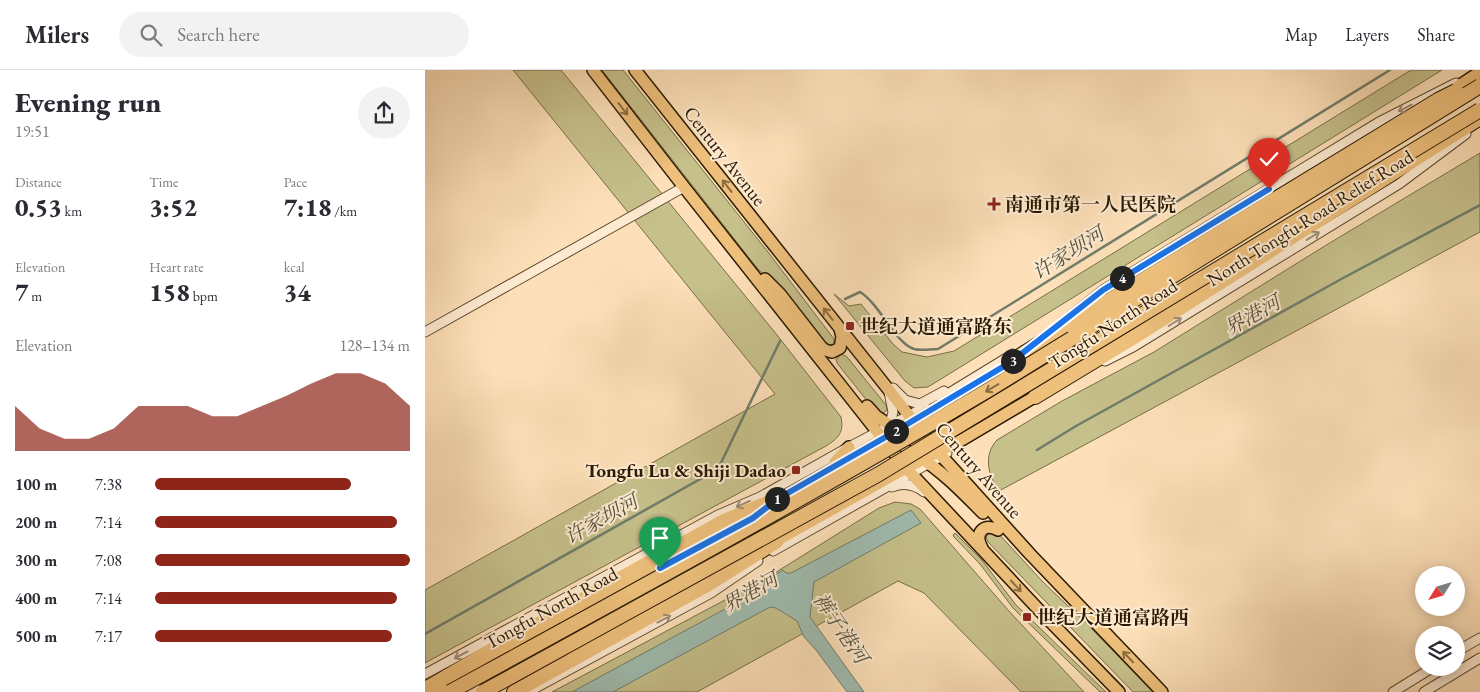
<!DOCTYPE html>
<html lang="en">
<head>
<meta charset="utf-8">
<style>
  body { margin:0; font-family:"EB Garamond","Noto Serif SC",serif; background:#f2f2f3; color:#2b2b33; height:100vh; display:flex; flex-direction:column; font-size:19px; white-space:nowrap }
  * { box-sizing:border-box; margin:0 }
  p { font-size:16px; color:#7c7c81 }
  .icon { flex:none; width:28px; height:28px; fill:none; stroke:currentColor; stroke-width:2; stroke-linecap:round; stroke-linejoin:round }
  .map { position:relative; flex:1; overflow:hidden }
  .panel { display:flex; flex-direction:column; background:#fff; width:425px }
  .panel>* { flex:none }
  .needle { width:32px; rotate:233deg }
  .buttons { position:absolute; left:990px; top:496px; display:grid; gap:10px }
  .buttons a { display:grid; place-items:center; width:50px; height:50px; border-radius:50%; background:#fff; box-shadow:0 2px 12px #0003; font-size:25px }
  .pin { position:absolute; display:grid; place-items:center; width:42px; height:42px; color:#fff; margin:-51px -21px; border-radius:50% 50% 50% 0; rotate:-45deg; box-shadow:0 0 5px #0007 }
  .pin .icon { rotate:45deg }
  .km { position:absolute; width:25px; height:25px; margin:-12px; border-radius:50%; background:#222; color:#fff; font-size:14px; line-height:25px; text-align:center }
  .round { display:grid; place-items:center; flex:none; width:52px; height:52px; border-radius:26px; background:#f2f2f3 }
  .overview { display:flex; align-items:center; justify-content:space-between; height:85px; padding:0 15px }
  h1 { font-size:28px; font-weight:800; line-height:38px }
  .metrics { display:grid; grid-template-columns:repeat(3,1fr); gap:8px; height:85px; padding:5px 15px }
  .metrics div { display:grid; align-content:center }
  .metrics b { font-size:25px; font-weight:800 }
  .metrics small { font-size:14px; font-weight:400 }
  .metrics p { font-size:14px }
  .chart { height:140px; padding:10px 15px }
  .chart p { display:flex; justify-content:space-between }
  .chart svg { width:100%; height:90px; margin-top:5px; fill:#8f2418; opacity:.7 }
  ul { padding:0 15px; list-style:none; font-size:16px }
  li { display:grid; grid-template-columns:80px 60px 1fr; align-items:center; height:38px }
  li i { height:12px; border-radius:6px; background:#8f2418 }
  header { display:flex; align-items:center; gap:30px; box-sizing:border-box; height:70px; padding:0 25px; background:#fff; border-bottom:1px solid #e1e1e2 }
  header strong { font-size:24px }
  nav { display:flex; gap:28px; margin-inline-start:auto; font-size:18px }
  .search { width:350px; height:45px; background:#f2f2f3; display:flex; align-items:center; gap:12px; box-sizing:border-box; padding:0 18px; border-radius:28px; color:#7c7c81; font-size:19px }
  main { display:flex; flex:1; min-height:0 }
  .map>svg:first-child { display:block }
  .green { fill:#c6c08b; stroke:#786d46 }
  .water { fill:#9fbdb1; stroke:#707c6b }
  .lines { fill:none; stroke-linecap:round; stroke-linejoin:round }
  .stream { stroke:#707c6b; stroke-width:2.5 }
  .minor-casing { stroke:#5f4c30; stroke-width:11 }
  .major-casing { stroke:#2a1a02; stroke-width:14 }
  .highway-casing { stroke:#2a1a02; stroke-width:16 }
  .minor { stroke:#feebd2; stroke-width:9 }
  .major { stroke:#eec07c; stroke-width:11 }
  .highway { stroke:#eec07c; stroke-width:14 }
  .highway-bridge-casing { stroke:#2a1a02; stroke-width:16; stroke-linecap:butt }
  .highway-bridge { stroke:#eec07c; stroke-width:14 }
  .oneway { stroke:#9f8d74 }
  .oneway2 { stroke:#8c6d3f }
  .route-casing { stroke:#fff; stroke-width:10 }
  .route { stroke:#1a73e8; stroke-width:6 }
  .poi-dot { fill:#8f2418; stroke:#feebd2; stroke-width:2 }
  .labels { text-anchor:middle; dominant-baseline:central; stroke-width:4; stroke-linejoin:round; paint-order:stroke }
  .street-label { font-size:19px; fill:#2a1a02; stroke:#feebd2 }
  .poi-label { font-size:19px; font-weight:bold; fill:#2a1a02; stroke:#feebd2; text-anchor:start }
  .water-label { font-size:20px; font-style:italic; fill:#53533f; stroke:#feebd2 }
</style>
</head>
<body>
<header>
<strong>Milers</strong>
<div class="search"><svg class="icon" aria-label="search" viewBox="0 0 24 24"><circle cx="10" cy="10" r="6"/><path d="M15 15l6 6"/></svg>Search here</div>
<nav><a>Map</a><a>Layers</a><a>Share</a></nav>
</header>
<main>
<section class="panel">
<div class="overview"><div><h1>Evening run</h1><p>19:51</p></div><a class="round"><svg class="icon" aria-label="share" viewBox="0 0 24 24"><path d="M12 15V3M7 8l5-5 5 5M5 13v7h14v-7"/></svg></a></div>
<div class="metrics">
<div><p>Distance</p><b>0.53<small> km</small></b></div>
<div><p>Time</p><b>3:52</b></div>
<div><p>Pace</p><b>7:18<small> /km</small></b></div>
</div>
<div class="metrics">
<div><p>Elevation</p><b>7<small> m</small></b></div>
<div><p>Heart rate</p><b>158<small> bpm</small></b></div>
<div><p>kcal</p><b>34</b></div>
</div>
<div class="chart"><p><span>Elevation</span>128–134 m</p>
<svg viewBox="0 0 160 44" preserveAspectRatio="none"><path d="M0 44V22L10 33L20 38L30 38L40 33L50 22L60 22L70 22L80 27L90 27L100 22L110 17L120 11L130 6L140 6L150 11L160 22V44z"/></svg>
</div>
<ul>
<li><b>100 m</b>7:38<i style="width:77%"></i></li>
<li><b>200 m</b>7:14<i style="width:95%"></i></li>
<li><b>300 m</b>7:08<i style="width:100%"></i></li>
<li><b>400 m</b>7:14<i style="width:95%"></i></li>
<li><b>500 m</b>7:17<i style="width:93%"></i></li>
</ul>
</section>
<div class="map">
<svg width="1055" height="622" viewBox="0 0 1055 622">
  <rect width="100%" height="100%" fill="#fde0b9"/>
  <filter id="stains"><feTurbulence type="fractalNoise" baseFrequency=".004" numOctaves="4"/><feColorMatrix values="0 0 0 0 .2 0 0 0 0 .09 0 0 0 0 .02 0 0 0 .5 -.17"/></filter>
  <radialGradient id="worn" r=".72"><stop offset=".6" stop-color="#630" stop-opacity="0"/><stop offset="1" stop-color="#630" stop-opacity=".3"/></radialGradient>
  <path class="green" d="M88,0H136L352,265L416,347C419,362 414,368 401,376L0,593V520L350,324Z
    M177,0H198L343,182L409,269V274L402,276L366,231L332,198Z
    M986,0H1017L503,317L489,318L480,311L409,224L424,236L436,234L468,274L477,282L502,287L529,281Z
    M1055,83V162L574,421C563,406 558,385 572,370L637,331L729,282L903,174Z
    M417,284L422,287L461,335L462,340L456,345L451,342L412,293L411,289Z
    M470,432L486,434L495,439L583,540L659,622H596L499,523L473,511L272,622H127L345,506L454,438Z
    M566,462L573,463L618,512L663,555L728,622H708L563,472L561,467Z
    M530,463L556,489L591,535L681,622H675L588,538L555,494L529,467L528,465Z"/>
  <path class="water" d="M486,440L496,453L389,512L385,547L439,622H422L391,580L379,567L372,551L351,538L345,537L188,622H147L348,513L351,508L349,506L358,500L361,503H366Z"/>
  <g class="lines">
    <path class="stream" d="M420,229L435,222C455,234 470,273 489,279C497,281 505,279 513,279L965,0
      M612,380L651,356L920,207L1055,135
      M0,564L293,399L355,271"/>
    <g class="minor-casing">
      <path id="minor" d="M637,253L678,220L954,52L1031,13
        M0,262L259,117
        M680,291L708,277L974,114L1041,64
        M468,318L480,330L495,334L519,321
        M464,322L468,342L464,358
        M516,328L588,284
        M467,417C479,412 489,414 499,422
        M348,481L522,383
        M1031,582L1055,568
        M0,604L293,445L335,427L424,377L500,337
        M103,622L286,523L333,491
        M968,622L1007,598
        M999,622L1055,588"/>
    </g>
    <g class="major-casing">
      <path id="major" d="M168,0L259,117L481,398L614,540L694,622
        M210,0L513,382L605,484L737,622
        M1023,23L1055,2
        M340,209L355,224L397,278
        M395,276L400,280L407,282L415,278L417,267L415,259
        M442,336L451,346L487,370L509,374
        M493,386C518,402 537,422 558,443
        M410,392L424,377
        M348,433L593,289
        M344,475L481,398L535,371L616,323
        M557,478C549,464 558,452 573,460
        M148,580L227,538
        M12,620L312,457"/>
    </g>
    <g class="highway-casing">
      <path id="highway" d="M585,292L644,255
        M610,327L709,267L1055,48
        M0,619L67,580L297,452L354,428
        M89,622L282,515L352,471"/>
    </g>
    <use href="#minor" class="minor"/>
    <use href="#major" class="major"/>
    <use href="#highway" class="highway"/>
    <g class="highway-bridge-casing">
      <path id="highway-bridge" d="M644,255L1013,30L1031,21
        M25,622C206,523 388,424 565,319L1055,16
        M58,622L454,404L1055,40"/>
    </g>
    <use href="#highway-bridge" class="highway-bridge"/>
  </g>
  <defs><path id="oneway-shaft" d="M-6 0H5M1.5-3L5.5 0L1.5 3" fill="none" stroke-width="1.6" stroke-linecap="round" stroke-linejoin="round" transform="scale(1.25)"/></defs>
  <g class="oneway">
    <use href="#oneway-shaft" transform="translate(980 38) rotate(153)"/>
    <use href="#oneway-shaft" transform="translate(888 166) rotate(-32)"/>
    <use href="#oneway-shaft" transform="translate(750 252) rotate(-32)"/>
    <use href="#oneway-shaft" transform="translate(318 434) rotate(156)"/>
    <use href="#oneway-shaft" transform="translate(239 549) rotate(-28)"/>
    <use href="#oneway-shaft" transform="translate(36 585) rotate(152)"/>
  </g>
  <g class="oneway2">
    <use href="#oneway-shaft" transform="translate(198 39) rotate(52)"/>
    <use href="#oneway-shaft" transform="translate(302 116) rotate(-128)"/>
    <use href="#oneway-shaft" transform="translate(403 244) rotate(-128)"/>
    <use href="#oneway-shaft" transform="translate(567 318) rotate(149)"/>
    <use href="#oneway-shaft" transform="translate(591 516) rotate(47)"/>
    <use href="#oneway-shaft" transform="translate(703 587) rotate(-134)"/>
  </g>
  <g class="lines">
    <g class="route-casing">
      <path id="route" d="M235,498L328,448L354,428L459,368L586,292L678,220L844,119"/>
    </g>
    <use href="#route" class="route"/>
  </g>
  <g class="poi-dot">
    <path d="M566.5 126.5h5v5h5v5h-5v5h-5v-5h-5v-5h5z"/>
    <rect x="420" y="251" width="10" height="10" rx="2.5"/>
    <rect x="366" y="395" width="10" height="10" rx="2.5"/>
    <rect x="597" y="542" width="10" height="10" rx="2.5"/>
  </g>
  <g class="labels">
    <g class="street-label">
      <text transform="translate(300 86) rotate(52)">Century Avenue</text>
      <text transform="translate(885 148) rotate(-32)">North Tongfu Road Relief Road</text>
      <text transform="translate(688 254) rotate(-33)">Tongfu North Road</text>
      <text transform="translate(554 400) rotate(49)">Century Avenue</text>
      <text transform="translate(126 538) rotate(-29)">Tongfu North Road</text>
    </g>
    <g class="poi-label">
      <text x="580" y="134">南通市第一人民医院</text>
      <text x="435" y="256">世纪大道通富路东</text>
      <text x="361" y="400" text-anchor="end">Tongfu Lu &amp; Shiji Dadao</text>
      <text x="612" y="547">世纪大道通富路西</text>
    </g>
    <g class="water-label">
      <text transform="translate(643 183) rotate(-32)">许家坝河</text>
      <text transform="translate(827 245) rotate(-29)">界港河</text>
      <text transform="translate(176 449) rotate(-29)">许家坝河</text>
      <text transform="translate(325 522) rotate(-29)">界港河</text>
      <text transform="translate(416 558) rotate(56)">裤子港河</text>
    </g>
  </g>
  <rect width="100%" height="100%" filter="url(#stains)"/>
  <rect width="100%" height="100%" fill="url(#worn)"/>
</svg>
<div class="buttons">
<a><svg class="needle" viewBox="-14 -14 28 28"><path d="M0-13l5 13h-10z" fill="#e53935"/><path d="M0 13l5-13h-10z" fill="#7c7c81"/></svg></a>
<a><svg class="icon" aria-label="layers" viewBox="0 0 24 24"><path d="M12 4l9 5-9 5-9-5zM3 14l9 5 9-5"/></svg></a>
</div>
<div class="pin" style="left:235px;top:498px;background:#1e9e55"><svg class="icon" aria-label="arrive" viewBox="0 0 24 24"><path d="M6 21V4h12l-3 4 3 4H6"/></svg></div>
<div class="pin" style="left:844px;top:119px;background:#d93025"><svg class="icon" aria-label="check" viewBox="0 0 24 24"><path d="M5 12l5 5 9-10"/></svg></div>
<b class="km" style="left:352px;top:429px">1</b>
<b class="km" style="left:471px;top:361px">2</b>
<b class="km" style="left:588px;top:291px">3</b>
<b class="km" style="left:697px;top:208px">4</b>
</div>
</main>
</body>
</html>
